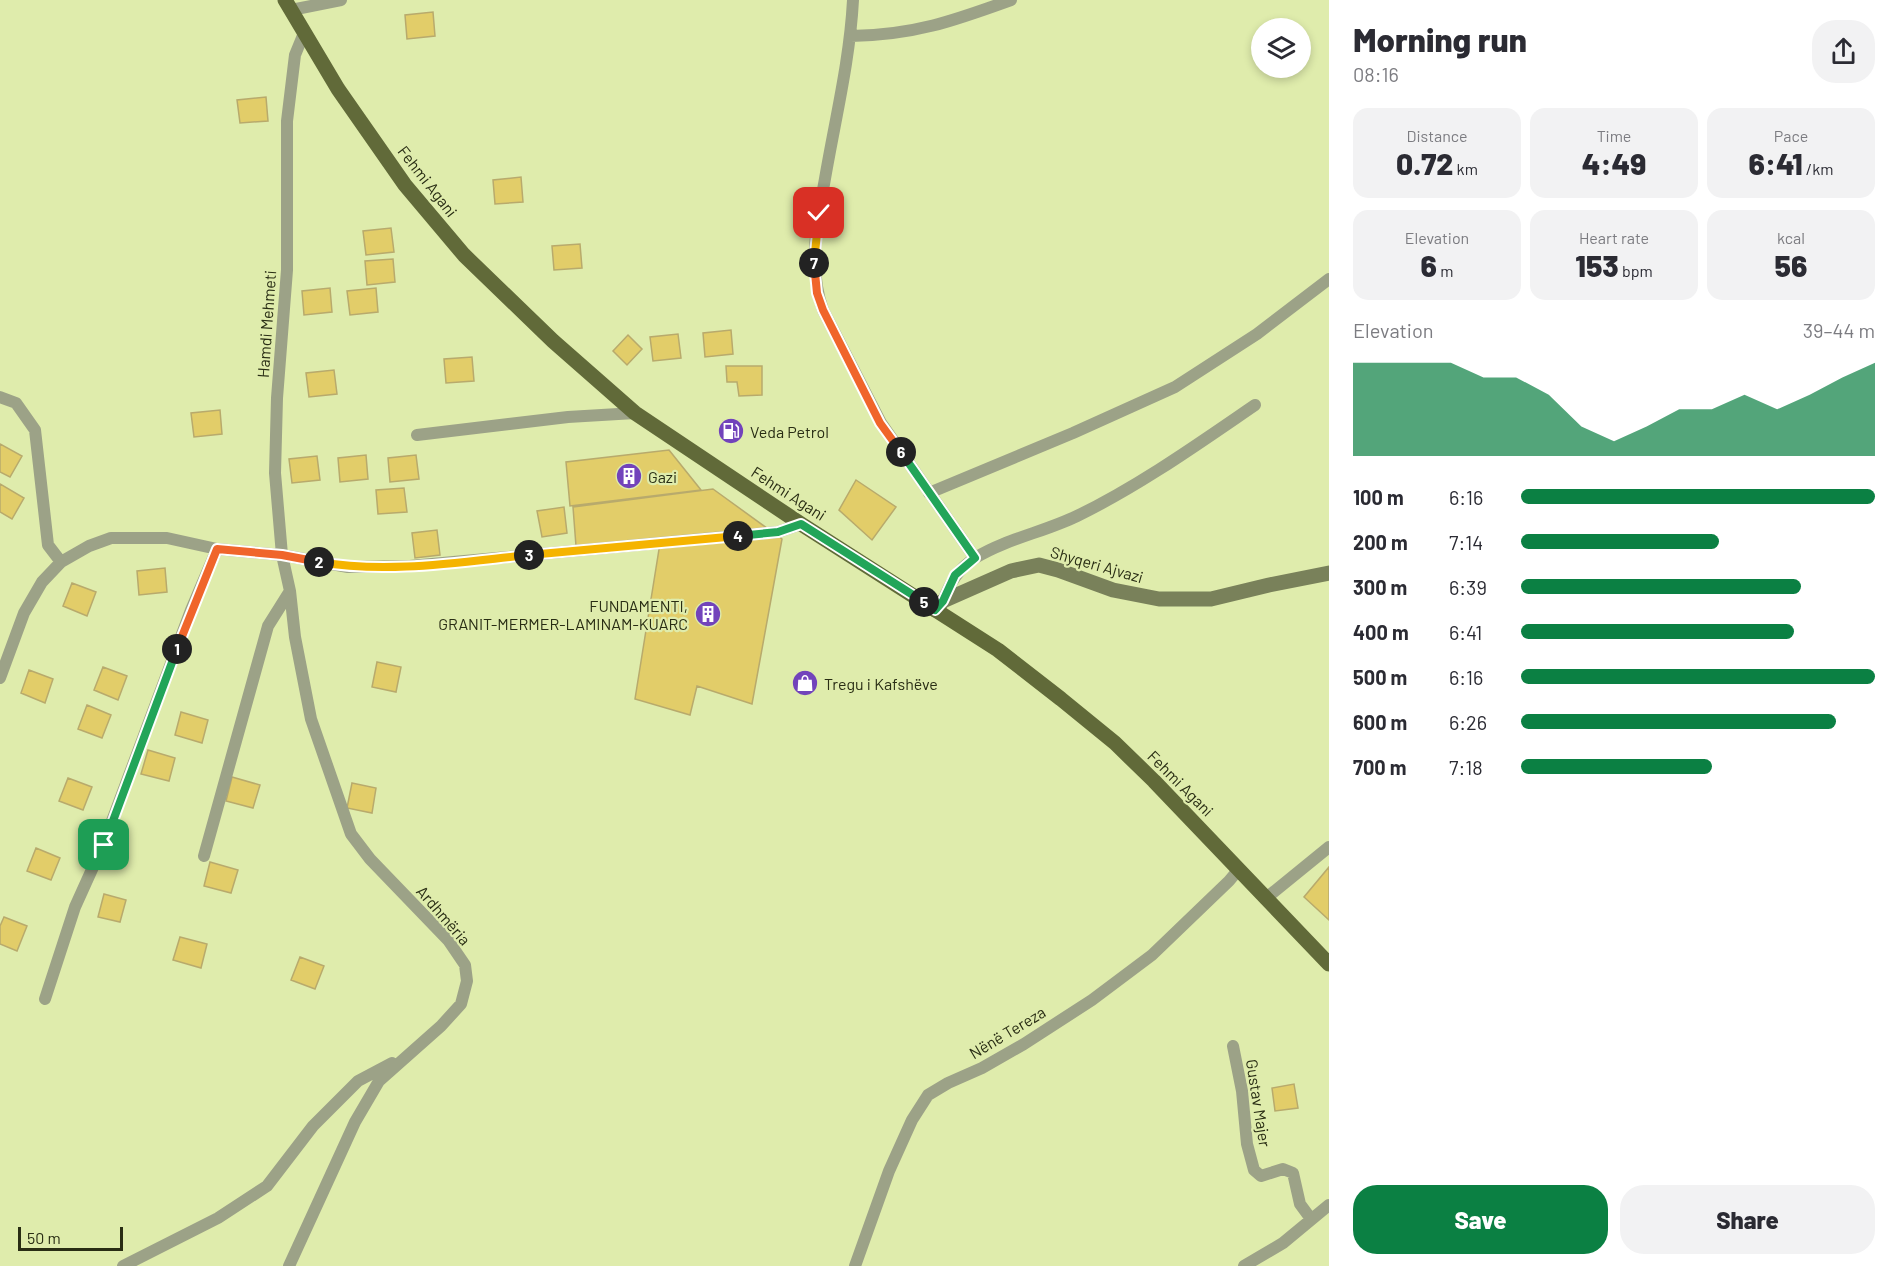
<!DOCTYPE html>
<html lang="en">
<head>
<meta charset="utf-8">
<style>
  body { margin:0; font-family:Barlow,sans-serif; background:#f2f2f3; color:#2b2b33; height:100vh; display:flex; flex-direction:column; font-size:22px; white-space:nowrap }
  * { box-sizing:border-box; margin:0 }
  p { font-size:20px; color:#7c7c81 }
  .icon { flex:none; width:33px; height:33px; fill:none; stroke:currentColor; stroke-width:2; stroke-linecap:round; stroke-linejoin:round }
  .map { position:relative; flex:1; overflow:hidden }
  .side { display:flex; flex-direction:column; background:#fff; width:570px }
  .side>* { flex:none }
  .controls { position:absolute; left:1251px; top:18px; display:grid; gap:12px }
  .controls a { display:grid; place-items:center; width:60px; height:60px; border-radius:50%; background:#fff; box-shadow:0 3px 9px #0003; font-size:30px }
  .scale { position:absolute; left:18px; bottom:15px; width:105px; box-sizing:border-box; padding-left:6px; border:3px solid #292d14; border-top:0; font-size:16px; line-height:21px; white-space:nowrap; color:#292d14; -webkit-text-stroke:4px #dfecac; paint-order:stroke }
  .pin { position:absolute; display:grid; place-items:center; width:51px; height:51px; color:#fff; margin:-26px; border-radius:12px; box-shadow:0 3px 9px #0006 }
  .km { position:absolute; width:30px; height:30px; margin:-15px; border-radius:50%; background:#222; color:#fff; font-size:16px; line-height:30px; text-align:center }
  .round { display:grid; place-items:center; flex:none; width:63px; height:63px; border-radius:24px; background:#f2f2f3 }
  .summary { display:flex; align-items:center; justify-content:space-between; height:102px; padding:0 24px }
  h1 { font-size:33px; font-weight:800; line-height:45px }
  .stats { display:grid; grid-template-columns:repeat(3,1fr); gap:9px; height:102px; padding:6px 24px }
  .stats div { display:grid; align-content:center; border-radius:15px; background:#f2f2f3; text-align:center }
  .stats b { font-size:30px; font-weight:800 }
  .stats small { font-size:16px; font-weight:400 }
  .stats p { font-size:16px }
  .chart { height:168px; padding:12px 24px }
  .chart p { display:flex; justify-content:space-between }
  .chart svg { width:100%; height:108px; margin-top:6px; fill:#0b8043; opacity:.7 }
  .primary-button { display:flex; gap:12px; margin-top:auto; padding:12px 24px }
  .primary-button a { flex:1; height:69px; border-radius:24px; background:#0b8043; color:#fff; font-size:24px; font-weight:800; line-height:69px; text-align:center }
  .primary-button a+a { background:#f2f2f3; color:#2b2b33 }
  ul { padding:0 24px; list-style:none; font-size:20px }
  li { display:grid; grid-template-columns:96px 72px 1fr; align-items:center; height:45px }
  li i { height:15px; border-radius:8px; background:#0b8043 }
  main { display:flex; flex:1; min-height:0 }
  .map>svg:first-child { display:block }
  .building { fill:#e2cd69; stroke:#b8aa6c; stroke-width:1.5 }
  .lines { fill:none; stroke-linecap:round; stroke-linejoin:round }
  .street { stroke:#9ca287; stroke-width:12 }
  .secondary { stroke:#79815a; stroke-width:15 }
  .primary { stroke:#616a39; stroke-width:15 }
  .split-1-casing { stroke:#fff; stroke-width:12 }
  .split-2-casing { stroke:#fff; stroke-width:12 }
  .split-3-casing { stroke:#fff; stroke-width:12 }
  .split-4-casing { stroke:#fff; stroke-width:12 }
  .split-5-casing { stroke:#fff; stroke-width:12 }
  .split-6-casing { stroke:#fff; stroke-width:12 }
  .split-7-casing { stroke:#fff; stroke-width:12 }
  .split-8-casing { stroke:#fff; stroke-width:12 }
  .split-1 { stroke:#22a559; stroke-width:8 }
  .split-2 { stroke:#f0652b; stroke-width:8 }
  .split-3 { stroke:#f5b400; stroke-width:8 }
  .split-4 { stroke:#f5b400; stroke-width:8 }
  .split-5 { stroke:#22a559; stroke-width:8 }
  .split-6 { stroke:#22a559; stroke-width:8 }
  .split-7 { stroke:#f0652b; stroke-width:8 }
  .split-8 { stroke:#f5b400; stroke-width:8 }
  .labels { text-anchor:middle; dominant-baseline:central; stroke-width:4.5; stroke-linejoin:round; paint-order:stroke }
  .street-label { font-size:16px; fill:#292d14; stroke:#dfecac }
  .poi-label { font-size:16px; fill:#292d14; stroke:#dfecac; text-anchor:start }
</style>
</head>
<body>
<main>
<div class="map">
<svg width="1329" height="1266" viewBox="0 0 1329 1266">
  <rect width="100%" height="100%" fill="#dfecac"/>
  <path class="building" d="M433,12L435,36L407,39L405,15Z
    M266,97L268,121L240,123L237,100Z
    M521,177L523,202L495,204L493,180Z
    M391,228L394,252L366,255L363,231Z
    M580,244L582,268L554,270L552,246Z
    M393,259L395,282L367,285L365,261Z
    M330,288L332,312L304,315L302,291Z
    M376,288L378,312L350,315L347,291Z
    M731,330L733,354L705,357L703,333Z
    M678,334L681,358L653,361L650,337Z
    M628,335L642,349L627,365L613,351Z
    M472,357L474,381L446,383L444,359Z
    M726,366H762V395L739,396L737,382H727Z
    M334,370L337,394L309,397L306,373Z
    M220,410L222,434L194,437L191,413Z
    M0,444L22,456L10,477L0,472Z
    M669,450L701,490L570,506L566,462Z
    M366,455L368,479L340,482L338,458Z
    M416,455L419,479L390,482L388,458Z
    M317,456L320,480L292,483L289,459Z
    M856,480L896,507L872,540L839,510Z
    M0,484L24,498L12,519L0,512Z
    M404,488L407,512L378,514L376,490Z
    M713,489L782,539L752,704L697,686L690,715L635,699L660,543L576,546L573,507Z
    M564,507L567,533L542,537L537,511Z
    M437,530L440,555L415,558L412,533Z
    M165,568L167,592L139,595L137,571Z
    M72,583L96,592L87,616L63,606Z
    M377,662L401,667L396,692L372,687Z
    M103,667L127,676L118,700L94,690Z
    M29,670L53,679L45,703L21,693Z
    M87,705L111,715L102,738L78,729Z
    M181,712L208,720L202,743L175,735Z
    M148,750L175,758L169,781L141,774Z
    M232,777L260,785L253,808L226,801Z
    M68,778L92,787L83,810L59,801Z
    M352,783L376,788L372,813L347,808Z
    M36,848L60,858L51,880L27,871Z
    M210,862L238,870L231,893L204,886Z
    M1329,867V920L1304,897Z
    M104,894L126,900L120,922L98,917Z
    M4,917L27,926L17,951L0,944V926Z
    M180,937L207,944L201,968L173,960Z
    M300,957L324,966L315,989L291,980Z
    M1294,1084L1298,1108L1275,1111L1272,1088Z"/>
  <g class="lines">
    <path class="street" d="M853,0C850,58 836,116 826,173C818,219 807,265 823,310L881,423L975,558
      M291,10L341,0
      M851,36C914,35 953,21 1011,0
      M0,397L16,403L35,430L48,545L61,562
      M417,435L568,417L635,413
      M929,493L1073,433L1175,387L1257,334L1329,279
      M943,601C950,583 958,569 975,558C1006,539 1044,532 1077,516C1139,486 1198,444 1255,405
      M0,678L24,613L42,582L61,562L89,546L111,538H167L217,549L282,555L348,567L410,566L778,532L801,524
      M204,856L268,626L290,591
      M1265,899L1329,847
      M45,999L75,907L103,845L191,610L217,549
      M1233,1046L1242,1091L1247,1144L1254,1170L1261,1176L1283,1169L1293,1173L1300,1204L1311,1219
      M123,1266L218,1218L267,1186L313,1126L358,1081L392,1063
      M289,1266L355,1122L379,1081L441,1026L461,1004L467,981L465,965L448,940L370,859L351,834L311,719L295,637L290,591L282,555L275,473L277,398L287,270V121L295,55L304,33
      M855,1266L889,1171L912,1120L928,1095L948,1083L982,1068L1024,1044L1092,1000L1152,955L1229,881L1239,869
      M1244,1266L1283,1243L1329,1205"/>
    <path class="secondary" d="M935,610L943,601L1011,571L1039,565L1058,570L1113,590L1159,599H1211L1269,585L1329,573"/>
    <path class="primary" d="M285,0L338,89L405,185L464,255L553,341L635,413L801,524L998,650L1061,699L1115,743L1154,781L1329,964"/>
  </g>
  <g class="lines">
    <g class="split-1-casing">
      <path id="split-1" d="M104,845L177,649"/>
    </g>
    <g class="split-2-casing">
      <path id="split-2" d="M177,649L217,549L282,555L319,562"/>
    </g>
    <g class="split-3-casing">
      <path id="split-3" d="M319,562C388,574 460,562 529,555"/>
    </g>
    <g class="split-4-casing">
      <path id="split-4" d="M529,555L738,536"/>
    </g>
    <g class="split-5-casing">
      <path id="split-5" d="M738,536L778,532L801,524L924,602"/>
    </g>
    <g class="split-6-casing">
      <path id="split-6" d="M901,452L975,558L955,575L943,601L935,610L924,602"/>
    </g>
    <g class="split-7-casing">
      <path id="split-7" d="M814,263L817,293L823,310L880,423L901,452"/>
    </g>
    <g class="split-8-casing">
      <path id="split-8" d="M814,263L819,213"/>
    </g>
    <use href="#split-1" class="split-1"/>
    <use href="#split-2" class="split-2"/>
    <use href="#split-3" class="split-3"/>
    <use href="#split-4" class="split-4"/>
    <use href="#split-5" class="split-5"/>
    <use href="#split-6" class="split-6"/>
    <use href="#split-7" class="split-7"/>
    <use href="#split-8" class="split-8"/>
  </g>
  <defs>
    <g id="fuel-disc" transform="scale(1.35)"><circle r="9.5" fill="#7243bb" stroke="#dfecac"/><path d="M-5.5-6h7V0h2V4h1.3V-2.5L3-4.5l.8-.8L6-3V5H2.5V1h-1V6h-7ZM-4.2-4.7v3.2H.2V-4.7Z" fill="#fff"/></g>
    <g id="building-disc" transform="scale(1.35)"><circle r="9.5" fill="#7243bb" stroke="#dfecac"/><path d="M-4-6H4V6H1V3H-1V6H-4ZM-2.5-4.3h1.7v1.8h-1.7ZM.8-4.3h1.7v1.8H.8ZM-2.5-1h1.7V.8h-1.7ZM.8-1h1.7V.8H.8Z" fill="#fff"/></g>
    <g id="shop-disc" transform="scale(1.35)"><circle r="9.5" fill="#7243bb" stroke="#dfecac"/><path d="M-5-2.5h2.3a2.7 3.5 0 0 1 5.4 0H5L5.5 6h-11ZM-1.5-2.5h3a1.5 2.3 0 0 0-3 0Z" fill="#fff"/></g>
  </defs>
  <g fill-rule="evenodd">
    <use href="#fuel-disc" x="731" y="431"/>
    <use href="#building-disc" x="629" y="476"/>
    <use href="#building-disc" x="708" y="614"/>
    <use href="#shop-disc" x="805" y="683"/>
  </g>
  <g class="labels">
    <g class="street-label">
      <text transform="translate(428 181) rotate(52)">Fehmi Agani</text>
      <text transform="translate(266 324) rotate(-86)">Hamdi Mehmeti</text>
      <text transform="translate(789 493) rotate(33)">Fehmi Agani</text>
      <text transform="translate(1097 564) rotate(16)">Shyqeri Ajvazi</text>
      <text transform="translate(1181 783) rotate(45)">Fehmi Agani</text>
      <text transform="translate(444 915) rotate(49)">Ardhmëria</text>
      <text transform="translate(1007 1032) rotate(-31)">Nënë Tereza</text>
      <text transform="translate(1259 1103) rotate(81)">Gustav Majer</text>
    </g>
    <g class="poi-label">
      <text x="750" y="431">Veda Petrol</text>
      <text x="648" y="476">Gazi</text>
      <text x="688" y="605" text-anchor="end">FUNDAMENTI,<tspan x="688" dy="18">GRANIT-MERMER-LAMINAM-KUARC</tspan></text>
      <text x="824" y="683">Tregu i Kafshëve</text>
    </g>
  </g>
</svg>
<div class="controls">
<a><svg class="icon" aria-label="layers" viewBox="0 0 24 24"><path d="M12 4l9 5-9 5-9-5zM3 14l9 5 9-5"/></svg></a>
</div>
<div class="scale">50 m</div>
<div class="pin" style="left:104px;top:845px;background:#1e9e55"><svg class="icon" aria-label="arrive" viewBox="0 0 24 24"><path d="M6 21V4h12l-3 4 3 4H6"/></svg></div>
<div class="pin" style="left:819px;top:213px;background:#d93025"><svg class="icon" aria-label="check" viewBox="0 0 24 24"><path d="M5 12l5 5 9-10"/></svg></div>
<b class="km" style="left:177px;top:649px">1</b>
<b class="km" style="left:319px;top:562px">2</b>
<b class="km" style="left:529px;top:555px">3</b>
<b class="km" style="left:738px;top:536px">4</b>
<b class="km" style="left:924px;top:602px">5</b>
<b class="km" style="left:901px;top:452px">6</b>
<b class="km" style="left:814px;top:263px">7</b>
</div>
<section class="side">
<div class="summary"><div><h1>Morning run</h1><p>08:16</p></div><a class="round"><svg class="icon" aria-label="share" viewBox="0 0 24 24"><path d="M12 15V3M7 8l5-5 5 5M5 13v7h14v-7"/></svg></a></div>
<div class="stats">
<div><p>Distance</p><b>0.72<small> km</small></b></div>
<div><p>Time</p><b>4:49</b></div>
<div><p>Pace</p><b>6:41<small> /km</small></b></div>
</div>
<div class="stats">
<div><p>Elevation</p><b>6<small> m</small></b></div>
<div><p>Heart rate</p><b>153<small> bpm</small></b></div>
<div><p>kcal</p><b>56</b></div>
</div>
<div class="chart"><p><span>Elevation</span>39–44 m</p>
<svg viewBox="0 0 160 44" preserveAspectRatio="none"><path d="M0 44V6L10 6L20 6L30 6L40 12L50 12L60 19L70 32L80 38L90 32L100 25L110 25L120 19L130 25L140 19L150 12L160 6V44z"/></svg>
</div>
<ul>
<li><b>100 m</b>6:16<i style="width:100%"></i></li>
<li><b>200 m</b>7:14<i style="width:56%"></i></li>
<li><b>300 m</b>6:39<i style="width:79%"></i></li>
<li><b>400 m</b>6:41<i style="width:77%"></i></li>
<li><b>500 m</b>6:16<i style="width:100%"></i></li>
<li><b>600 m</b>6:26<i style="width:89%"></i></li>
<li><b>700 m</b>7:18<i style="width:54%"></i></li>
</ul>
<div class="primary-button"><a>Save</a><a>Share</a></div>
</section>
</main>
</body>
</html>
